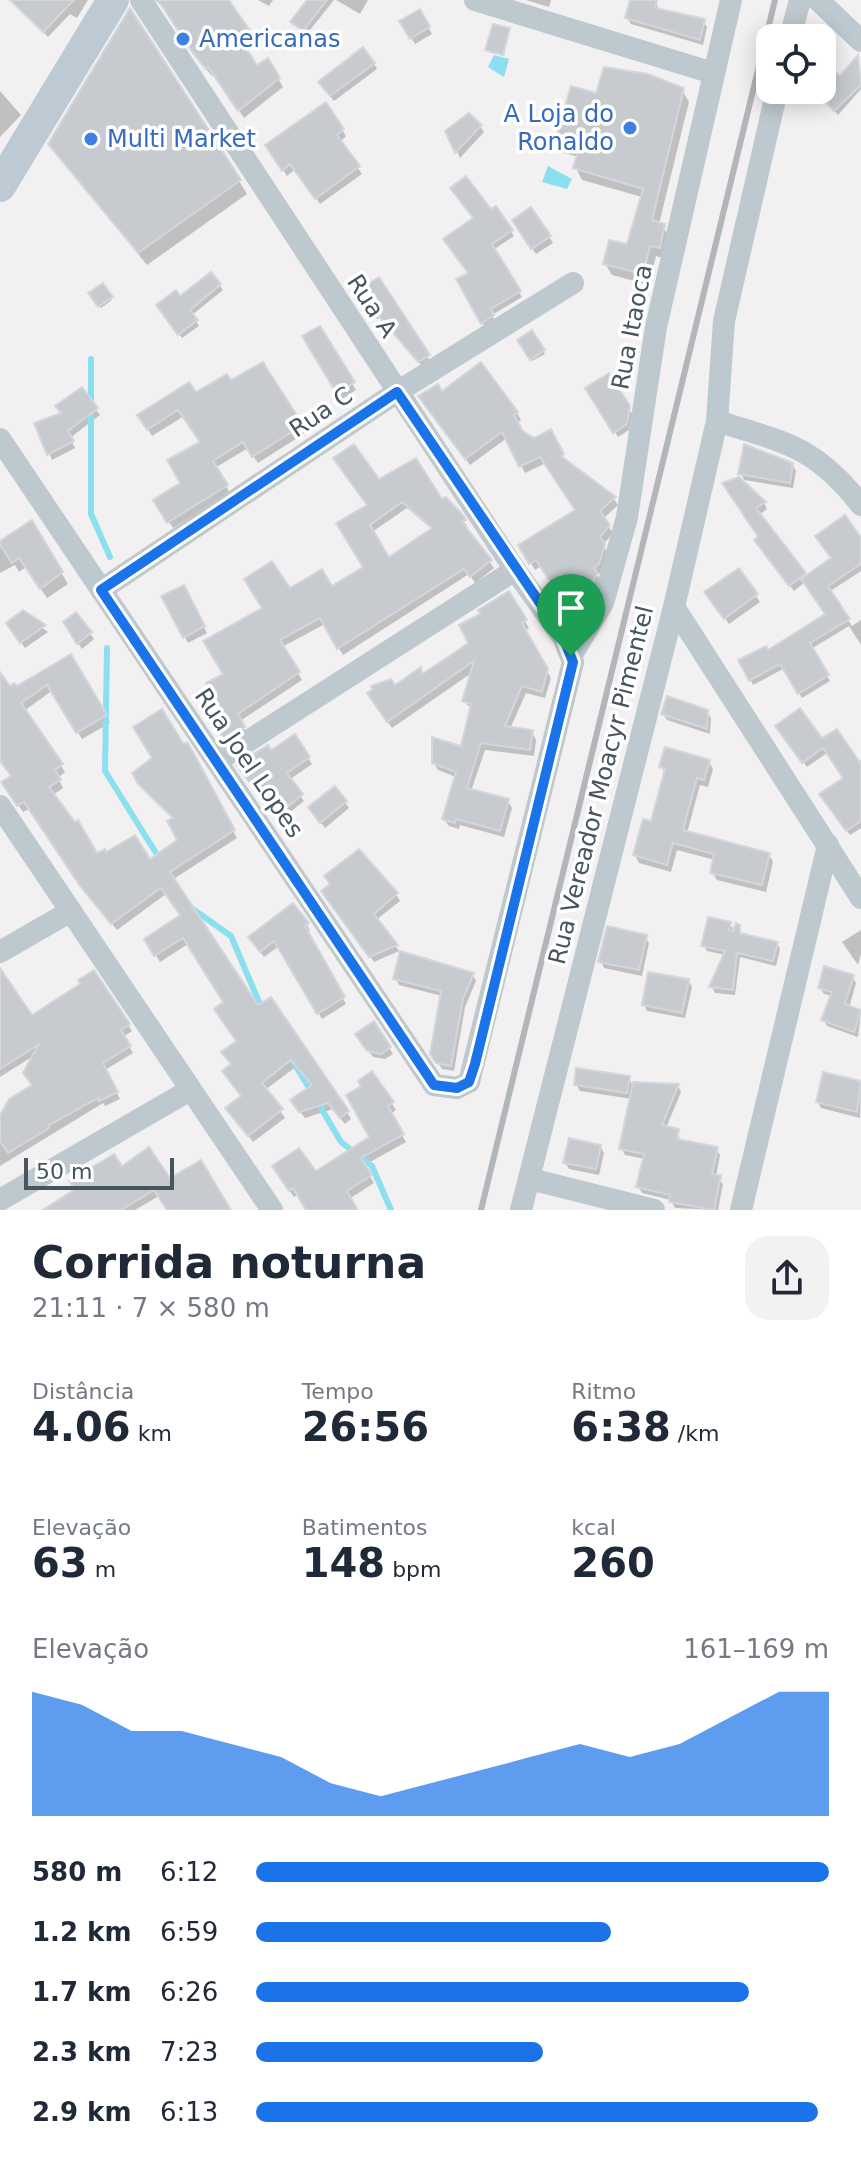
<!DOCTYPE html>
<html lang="pt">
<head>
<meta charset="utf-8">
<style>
	body { margin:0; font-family:"DejaVu Sans",sans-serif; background:#f2f2f3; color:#1f2937; height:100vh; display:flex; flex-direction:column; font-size:30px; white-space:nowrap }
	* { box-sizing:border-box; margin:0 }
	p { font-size:26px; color:#747a83 }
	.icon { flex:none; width:44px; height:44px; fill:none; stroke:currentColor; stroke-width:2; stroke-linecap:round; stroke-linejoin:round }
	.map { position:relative; height:1210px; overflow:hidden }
	.sheet { display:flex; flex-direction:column; background:#fff; flex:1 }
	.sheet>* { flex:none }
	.tools { position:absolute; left:756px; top:24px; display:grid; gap:16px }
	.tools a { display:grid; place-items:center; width:80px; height:80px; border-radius:16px; background:#fff; box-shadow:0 4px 20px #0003; font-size:40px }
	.scale { position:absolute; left:24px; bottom:20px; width:150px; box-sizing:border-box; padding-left:8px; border:4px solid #47555e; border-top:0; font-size:22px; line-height:28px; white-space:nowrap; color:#47555e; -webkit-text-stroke:6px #fff; paint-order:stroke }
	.pin { position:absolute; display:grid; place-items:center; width:68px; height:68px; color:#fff; margin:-82px -34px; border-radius:50% 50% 50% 0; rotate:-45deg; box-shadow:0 0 8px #0007 }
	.pin .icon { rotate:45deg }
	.round { display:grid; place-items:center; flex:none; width:84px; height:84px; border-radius:24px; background:#f2f2f3 }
	.headline { display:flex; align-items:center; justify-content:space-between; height:136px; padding:0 32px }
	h1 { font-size:44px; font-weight:700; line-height:60px }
	.figures { display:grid; grid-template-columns:repeat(3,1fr); gap:12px; height:136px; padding:8px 32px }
	.figures div { display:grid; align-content:center }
	.figures b { font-size:40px; font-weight:700 }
	.figures small { font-size:22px; font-weight:400 }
	.figures p { font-size:22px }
	.chart { height:224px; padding:16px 32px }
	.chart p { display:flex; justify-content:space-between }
	.chart svg { width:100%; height:144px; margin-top:8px; fill:#1a73e8; opacity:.7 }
	ul { padding:0 32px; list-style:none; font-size:26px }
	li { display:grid; grid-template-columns:128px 96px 1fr; align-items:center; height:60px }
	li i { height:20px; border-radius:10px; background:#1a73e8 }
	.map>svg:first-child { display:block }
	.water { fill:#8ae0ee }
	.shadow { fill:#0003; fill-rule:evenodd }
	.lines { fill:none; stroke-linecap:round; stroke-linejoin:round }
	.stream { stroke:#8ae0ee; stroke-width:6 }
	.building { fill:#c7cbcf; stroke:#d4d6db; stroke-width:2; fill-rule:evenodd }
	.minor { stroke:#bdc8cf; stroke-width:22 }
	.secondary { stroke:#bdcad4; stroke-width:32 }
	.rail { stroke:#b2b5ba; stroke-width:6 }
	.route-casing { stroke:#fff; stroke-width:16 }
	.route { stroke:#1a73e8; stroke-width:10 }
	.shop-dot { fill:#3f7fe0; stroke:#fff; stroke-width:3 }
	.labels { text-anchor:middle; stroke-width:7; stroke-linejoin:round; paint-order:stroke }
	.shop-label { font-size:24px; fill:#366cbe; stroke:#fff; text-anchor:start }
	.street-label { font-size:24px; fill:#47555e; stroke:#fff }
</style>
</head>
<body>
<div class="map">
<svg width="861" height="1210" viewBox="0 0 861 1210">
	<rect width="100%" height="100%" fill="#f2f0f0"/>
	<g class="water">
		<polygon points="494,55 509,59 504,77 488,67"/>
		<polygon points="548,166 572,179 567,189 542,182"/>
	</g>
	<g class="shadow">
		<polygon points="27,0 88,0 77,18 70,14 48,37 20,7"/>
		<polygon points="155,0 226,0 254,41 244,50 257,68 267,61 283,87 244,118 215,74 212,76 200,62 178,22"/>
		<polygon points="258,0 273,0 269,6"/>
		<polygon points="310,0 334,0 306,35 293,22"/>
		<polygon points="336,0 368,0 360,14"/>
		<polygon points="526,0 551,0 549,7"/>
		<polygon points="632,0 655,0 659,10 703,21 707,27 703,45 631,24 627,18"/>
		<polygon points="419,12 432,34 415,44 402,22"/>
		<polygon points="509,30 504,56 489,52 487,50"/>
		<polygon points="859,57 861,89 838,115 815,90 822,90 822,76 840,79"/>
		<polygon points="374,64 377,69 334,101 324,88"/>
		<polygon points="682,90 689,102 659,224 671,237 666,259 656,256 649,285 612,275 605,264 629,246 642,197 582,180 576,168 579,157 564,153 557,141 597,95"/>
		<polygon points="0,91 21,115 0,137"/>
		<polygon points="325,104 346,136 340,142 362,174 320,204 295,169 287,176 267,145"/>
		<polygon points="480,126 484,132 460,158 448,131"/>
		<polygon points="50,144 239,181 247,194 147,265"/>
		<polygon points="496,208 514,236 493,250 522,297 492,315 495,321 485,327 459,280 471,274 491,212"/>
		<polygon points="531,209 553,243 536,254 518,227"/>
		<polygon points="211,274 223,290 192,315 199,326 182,338 161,310"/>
		<polygon points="378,280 430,361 422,366 381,317 377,319 360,292"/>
		<polygon points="102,286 112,300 101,308 91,293"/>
		<polygon points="319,328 356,390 342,399 304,337"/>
		<polygon points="532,333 545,354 532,361 519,340"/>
		<polygon points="262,365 305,433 258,463 248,448 215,468 230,493 173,528 155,500 182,483 202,443 184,416 152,436 140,416 230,383"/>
		<polygon points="609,376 632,414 629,430 618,437 588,388"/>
		<polygon points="81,389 100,415 70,438 75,448 52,460 37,424 63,414"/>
		<polygon points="441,393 517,413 521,420 516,423 522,432 534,440 554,439 566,463 614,499 618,505 603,519 613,533 603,545 608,553 602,571 597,575 600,580 597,590 588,596 583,590 575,595 566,582 557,588 541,566 535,570 521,546 578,511 546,463 525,473 507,438 470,465 424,403"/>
		<polygon points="792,464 796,471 793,488 744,480 741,473"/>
		<path d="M 379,482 L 441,502 L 459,514 L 468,528 L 465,529 L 494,568 L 475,583 L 469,574 L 343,655 L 325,624 L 282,647 L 302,680 L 240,721 L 247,734 L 230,745 L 218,722 L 227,718 L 226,675 L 265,609 L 289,591 L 331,588 L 365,568 L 369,506 ZM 407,508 L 433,530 L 389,560 L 372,532 Z"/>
		<polygon points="725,484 764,503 767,509 759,515 806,578 861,541 861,571 829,592 852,626 861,620 861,645 849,626 811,649 830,681 802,698 785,668 753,685 741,661 767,652 827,615 805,582 794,591 760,546 760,537"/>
		<polygon points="31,523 68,584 47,598 26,567 19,572 15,565 0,573 0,544"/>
		<polygon points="738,570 760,602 729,624 711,599"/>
		<polygon points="183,588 207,633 188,643 164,597"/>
		<polygon points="508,594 529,628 524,631 551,678 545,698 526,693 510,729 532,732 536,740 534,756 485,750 471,791 508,801 512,808 504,837 460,825 459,829 449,826 444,819 456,777 438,770 434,763 462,748 472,710 464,701 473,672 392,728 373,701 420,670 423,675 470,643 482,616"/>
		<polygon points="23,613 48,632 25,648 12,630"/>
		<polygon points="69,629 90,633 94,639 82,649"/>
		<polygon points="70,657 110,723 82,739 53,690 24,711 65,772 58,778 63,788 53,795 97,855 149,862 179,841 174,820 145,792 134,774 181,745 191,753 237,838 172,880 258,1008 347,1112 351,1119 345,1124 333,1109 305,1118 297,1108 314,1086 297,1066 265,1090 285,1118 253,1142 232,1115 243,1097 233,1066 238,1042 225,1003 188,944 160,962 146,939 182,917 166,894 117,930 87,893 29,809 23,812 8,790 13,777 0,757 0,675 9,688 16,689"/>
		<polygon points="707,712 711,718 710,734 667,720 663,714"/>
		<polygon points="781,731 822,741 858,763 861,760 861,828 850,835 825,800 845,779 827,753 807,767"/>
		<polygon points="294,737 312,764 289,780 304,801 280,820 242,772"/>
		<polygon points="709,762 713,769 708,787 700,785 687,833 769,854 773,862 766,892 717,880 712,872 715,860 677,850 671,872 639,863 635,855 653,824 665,775 662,767"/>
		<polygon points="335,788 349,808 325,828 314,814"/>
		<polygon points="396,894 400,901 376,920 399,951 374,962 327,898"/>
		<polygon points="307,924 310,931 307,933 346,1004 322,1019 279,946 264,957 254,944"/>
		<polygon points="730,924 735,932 739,926 742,935 777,943 780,949 776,966 740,957 735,995 715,993 712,987 725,955 707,951 704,946"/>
		<polygon points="861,930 861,954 858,965 842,942"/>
		<polygon points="645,937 649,943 642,976 604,968 601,961"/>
		<polygon points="93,973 132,1031 123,1037 133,1053 105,1070 120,1099 105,1106 103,1103 0,1166 0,1119 34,1086 35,1055 0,1077 0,983 32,1018 83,984"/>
		<polygon points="472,974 476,981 465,1007 454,1071 442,1069 432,1053 442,996 399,985 395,978"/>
		<polygon points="852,976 856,983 849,1008 861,1012 858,1037 827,1026 824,1020 832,996 824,994 820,988"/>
		<polygon points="688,980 692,987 685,1018 647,1011 644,1005"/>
		<polygon points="374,1024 393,1054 385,1059 373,1057 361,1041"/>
		<polygon points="372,1073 396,1110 390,1114 406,1142 363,1166 374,1183 349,1199 356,1210 308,1210 299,1194 294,1197 278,1174 315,1174 372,1138 363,1087"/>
		<polygon points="824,1074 861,1083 860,1118 821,1108 818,1102"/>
		<polygon points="629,1078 632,1084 678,1086 681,1092 666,1128 678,1131 680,1142 716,1149 720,1155 716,1176 723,1184 718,1210 675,1208 671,1200 642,1193 638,1186 645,1159 625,1155 622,1149 632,1099 580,1091 576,1084"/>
		<polygon points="600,1146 604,1153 599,1175 569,1169 565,1162"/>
		<polygon points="170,1180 223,1210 169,1210 159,1196 135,1210 47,1210"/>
	</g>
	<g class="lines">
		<g class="stream">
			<polyline points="91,359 91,514 110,557"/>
			<polyline points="107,648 105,771 161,861"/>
			<polyline points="190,907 231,936 262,1009"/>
			<polyline points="292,1060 311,1091"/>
			<polyline points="317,1101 341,1142 372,1166 391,1210"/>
		</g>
	</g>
	<g class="building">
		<polygon points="10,0 74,0 43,32"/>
		<polygon points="158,0 229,0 251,32 241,41 257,65 268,58 280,78 238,111 208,67 206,69 193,53"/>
		<polygon points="307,0 327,0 303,31 290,22"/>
		<polygon points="630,0 657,0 655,8 705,19 700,40 625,18"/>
		<polygon points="130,8 241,180 138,253 48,144"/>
		<polygon points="420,9 430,27 410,39 399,21"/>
		<polygon points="493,24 510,28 503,55 485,50"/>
		<polygon points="363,47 375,63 330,96 318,82"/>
		<polygon points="858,55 861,85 834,111 822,98 822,73 830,66 840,76"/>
		<polygon points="604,67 648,74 684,88 652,220 665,224 660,248 650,246 643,274 603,264 609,240 627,244 643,189 573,168 579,148 555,142 571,86 596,93"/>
		<polygon points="326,102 344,129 337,135 360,166 315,199 290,164 282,171 265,145"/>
		<polygon points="469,113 482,125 455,153 445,131"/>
		<polygon points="466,176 491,209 496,206 513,230 492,244 521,291 491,309 494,315 481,324 456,279 468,273 443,239 473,218 450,188"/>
		<polygon points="531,207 551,236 531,249 512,220"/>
		<polygon points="211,272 221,284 190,310 198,320 178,335 156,305 176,290 180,296"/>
		<polygon points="379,277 430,355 418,362 377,314 373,316 357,291"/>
		<polygon points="103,283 113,297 98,307 88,293"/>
		<polygon points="320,326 355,382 337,394 302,336"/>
		<polygon points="532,330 545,350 530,360 517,340"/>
		<polygon points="263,362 303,425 252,457 243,442 213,461 228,485 167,523 153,500 180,483 167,460 200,442 178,410 147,430 137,415 189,382 196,392 227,374 231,380"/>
		<polygon points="481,362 518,412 514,415 523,431 534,438 551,429 564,454 561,456 616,497 600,511 610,525 600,537 605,544 599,564 594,568 597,572 594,582 583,591 577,584 570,589 561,576 551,583 536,560 529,564 518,545 575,510 540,457 519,467 502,432 465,459 418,396 438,384 442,391"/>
		<polygon points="609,373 630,406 627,424 613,433 585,388"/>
		<polygon points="82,387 98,408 68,431 74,441 47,455 34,423 61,413 55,406"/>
		<path d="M 354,444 L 379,479 L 416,458 L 442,499 L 446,497 L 461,513 L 466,520 L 462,522 L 492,560 L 470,577 L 464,569 L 337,649 L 320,618 L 280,640 L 300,672 L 238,714 L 245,727 L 224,740 L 215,722 L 224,717 L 206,683 L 223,674 L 203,641 L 262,608 L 244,579 L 272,561 L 290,588 L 322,569 L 332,586 L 363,567 L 336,523 L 367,505 L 333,458 ZM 402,502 L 432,528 L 389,557 L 370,525 Z"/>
		<polygon points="744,444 793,463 790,483 738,474"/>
		<polygon points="739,477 766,502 756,508 806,573 789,586 754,540 758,537 722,483"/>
		<polygon points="845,515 861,538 861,564 828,586 850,619 810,643 829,675 798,694 780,664 749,681 738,660 766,646 768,650 825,614 801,579 831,558 815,536"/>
		<polygon points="32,520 63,572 40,589 19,558 12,563 0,545 0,541"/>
		<polygon points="739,568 758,594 724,619 704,592"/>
		<polygon points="184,585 205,626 183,638 161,596"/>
		<polygon points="509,591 527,620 522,623 548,669 542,692 522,686 505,726 533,730 530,750 481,743 467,788 509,799 500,831 456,819 455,823 442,819 456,772 432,763 432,737 461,746 471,704 462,701 474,661 387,722 367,693 373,689 371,686 391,679 395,685 421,667 422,674 457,651 468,643 459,625 480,614 478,610"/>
		<polygon points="23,610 46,625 20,643 6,623"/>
		<polygon points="76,612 92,632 77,644 63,622"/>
		<polygon points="71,654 107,715 76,733 47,685 21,703 63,764 55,770 61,780 49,787 75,822 78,820 97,853 105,849 106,852 135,835 150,859 177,840 167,821 173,818 138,784 132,773 152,758 133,727 162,709 183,743 188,743 193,752 235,830 170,872 258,1005 271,997 349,1111 340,1118 328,1103 299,1112 290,1100 312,1085 291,1060 262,1083 283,1109 248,1136 225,1108 241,1096 222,1071 231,1064 221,1052 236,1041 214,1009 223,1002 183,938 154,956 144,939 180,915 161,888 111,924 80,886 24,802 17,806 1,782 11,776 0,761 0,672 10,686 14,683 17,686"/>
		<polygon points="667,696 708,710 707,729 661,714"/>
		<polygon points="800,708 822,738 837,729 861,764 861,821 846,831 819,794 843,778 823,748 802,763 775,726"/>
		<polygon points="295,734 310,757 287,773 303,794 276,816 236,765 268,745 271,750"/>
		<polygon points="665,747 710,760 704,780 697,778 683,830 770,853 762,885 710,873 714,854 673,843 667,865 633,855 643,819 651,821 665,769 659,767"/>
		<polygon points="335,786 347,801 320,823 308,807"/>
		<polygon points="359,849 398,893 374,914 398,945 369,957 321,891 330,884 324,876"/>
		<polygon points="293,903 309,923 305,926 345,997 317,1014 274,941 260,952 248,937"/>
		<polygon points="708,917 731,922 729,930 733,931 736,923 740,925 740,933 778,942 773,961 737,953 733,990 709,987 725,951 701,946"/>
		<polygon points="607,926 647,935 639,970 598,962"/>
		<polygon points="400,951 474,973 463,999 451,1066 436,1063 430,1054 441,991 393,979"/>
		<polygon points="824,966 854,975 845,1004 861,1010 854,1032 821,1020 832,992 818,988"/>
		<polygon points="0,968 32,1015 80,984 78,980 94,970 130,1024 121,1030 131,1046 103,1063 118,1092 99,1101 98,1098 48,1126 49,1128 8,1153 0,1141 0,1115 9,1099 32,1085 23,1073 38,1045 0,1069"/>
		<polygon points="648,972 689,979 682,1013 642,1005"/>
		<polygon points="374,1021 391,1047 381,1054 367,1051 355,1034"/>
		<polygon points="576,1068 630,1076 627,1093 574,1085"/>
		<polygon points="372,1071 394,1102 388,1106 404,1134 361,1158 372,1175 347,1191 358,1210 306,1210 293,1188 289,1191 272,1166 299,1148 316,1171 369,1137 346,1095 361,1086 358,1081"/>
		<polygon points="823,1072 861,1081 857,1112 816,1102"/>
		<polygon points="633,1082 679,1084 662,1125 679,1129 677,1139 718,1147 712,1174 721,1175 714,1210 669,1202 670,1195 636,1187 644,1154 619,1149"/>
		<polygon points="569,1138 601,1145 596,1169 563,1163"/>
		<polygon points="149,1147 170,1178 201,1160 231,1210 167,1210 154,1190 121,1210 43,1210 75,1189 69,1181 114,1154 122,1166"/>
	</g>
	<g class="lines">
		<g class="minor">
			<polyline points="475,0 713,73"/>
			<polyline points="818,0 861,41"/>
			<polyline points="790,38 800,0"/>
			<path d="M 717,421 C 786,443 815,446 861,505"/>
			<polyline points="0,439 434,1085 457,1088 469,1082 573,662 563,637 515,570 141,0"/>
			<polyline points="101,590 397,392 573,283"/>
			<polyline points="674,607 861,898"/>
			<polyline points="571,656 603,603 627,517 656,327 731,0"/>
			<polyline points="217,761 515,570"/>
			<polyline points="0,806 272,1210"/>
			<polyline points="0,952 71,911"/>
			<polyline points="530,1179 654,1210"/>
			<polyline points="0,1200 190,1090"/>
			<polyline points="521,1210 674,607 717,421 724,321 777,90"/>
			<polyline points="741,1210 828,845"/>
		</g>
		<polyline class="secondary" points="0,186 113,0"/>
		<polyline class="rail" points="481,1210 775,0"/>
	</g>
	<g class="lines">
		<defs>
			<polygon id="route" points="397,392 563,637 573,662 475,1064 469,1082 457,1088 434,1085 101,590"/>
		</defs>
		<use href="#route" class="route-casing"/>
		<use href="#route" class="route"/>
	</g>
	<g class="shop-dot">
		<circle cx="183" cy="39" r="8"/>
		<circle cx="630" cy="128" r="8"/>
		<circle cx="91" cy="139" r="8"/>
	</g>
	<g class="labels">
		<g class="shop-label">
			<text x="199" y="47">Americanas</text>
			<text x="614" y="122" text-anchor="end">A Loja do<tspan x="614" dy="28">Ronaldo</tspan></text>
			<text x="107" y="147">Multi Market</text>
		</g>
		<g class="street-label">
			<text transform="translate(372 306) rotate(57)" y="8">Rua A</text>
			<text transform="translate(632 327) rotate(-79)" y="8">Rua Itaoca</text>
			<text transform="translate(321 412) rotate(-34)" y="8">Rua C</text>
			<text transform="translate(249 763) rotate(56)" y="8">Rua Joel Lopes</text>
			<text transform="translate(601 785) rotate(-76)" y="8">Rua Vereador Moacyr Pimentel</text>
		</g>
	</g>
</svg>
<div class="tools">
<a><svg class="icon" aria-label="locate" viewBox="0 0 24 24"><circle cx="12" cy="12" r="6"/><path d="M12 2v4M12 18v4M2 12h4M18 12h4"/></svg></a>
</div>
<div class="scale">50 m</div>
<div class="pin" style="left:571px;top:656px;background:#1e9e55"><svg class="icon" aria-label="arrive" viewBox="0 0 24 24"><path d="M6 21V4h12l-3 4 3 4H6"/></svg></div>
</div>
<section class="sheet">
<div class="headline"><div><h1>Corrida noturna</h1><p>21:11 · 7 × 580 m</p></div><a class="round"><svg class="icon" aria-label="share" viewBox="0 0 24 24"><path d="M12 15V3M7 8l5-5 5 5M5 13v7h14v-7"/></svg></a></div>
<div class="figures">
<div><p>Distância</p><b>4.06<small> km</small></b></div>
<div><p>Tempo</p><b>26:56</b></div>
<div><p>Ritmo</p><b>6:38<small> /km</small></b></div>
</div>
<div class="figures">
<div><p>Elevação</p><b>63<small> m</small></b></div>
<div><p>Batimentos</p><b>148<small> bpm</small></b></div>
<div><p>kcal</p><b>260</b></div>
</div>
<div class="chart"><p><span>Elevação</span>161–169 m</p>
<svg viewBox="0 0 160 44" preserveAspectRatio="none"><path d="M0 44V6L10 10L20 18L30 18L40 22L50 26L60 34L70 38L80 34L90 30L100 26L110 22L120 26L130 22L140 14L150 6L160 6V44z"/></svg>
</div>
<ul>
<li><b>580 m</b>6:12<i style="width:100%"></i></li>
<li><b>1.2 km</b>6:59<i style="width:62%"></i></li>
<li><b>1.7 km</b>6:26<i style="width:86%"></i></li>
<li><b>2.3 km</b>7:23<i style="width:50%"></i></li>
<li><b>2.9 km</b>6:13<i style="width:98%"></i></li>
</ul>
</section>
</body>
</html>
